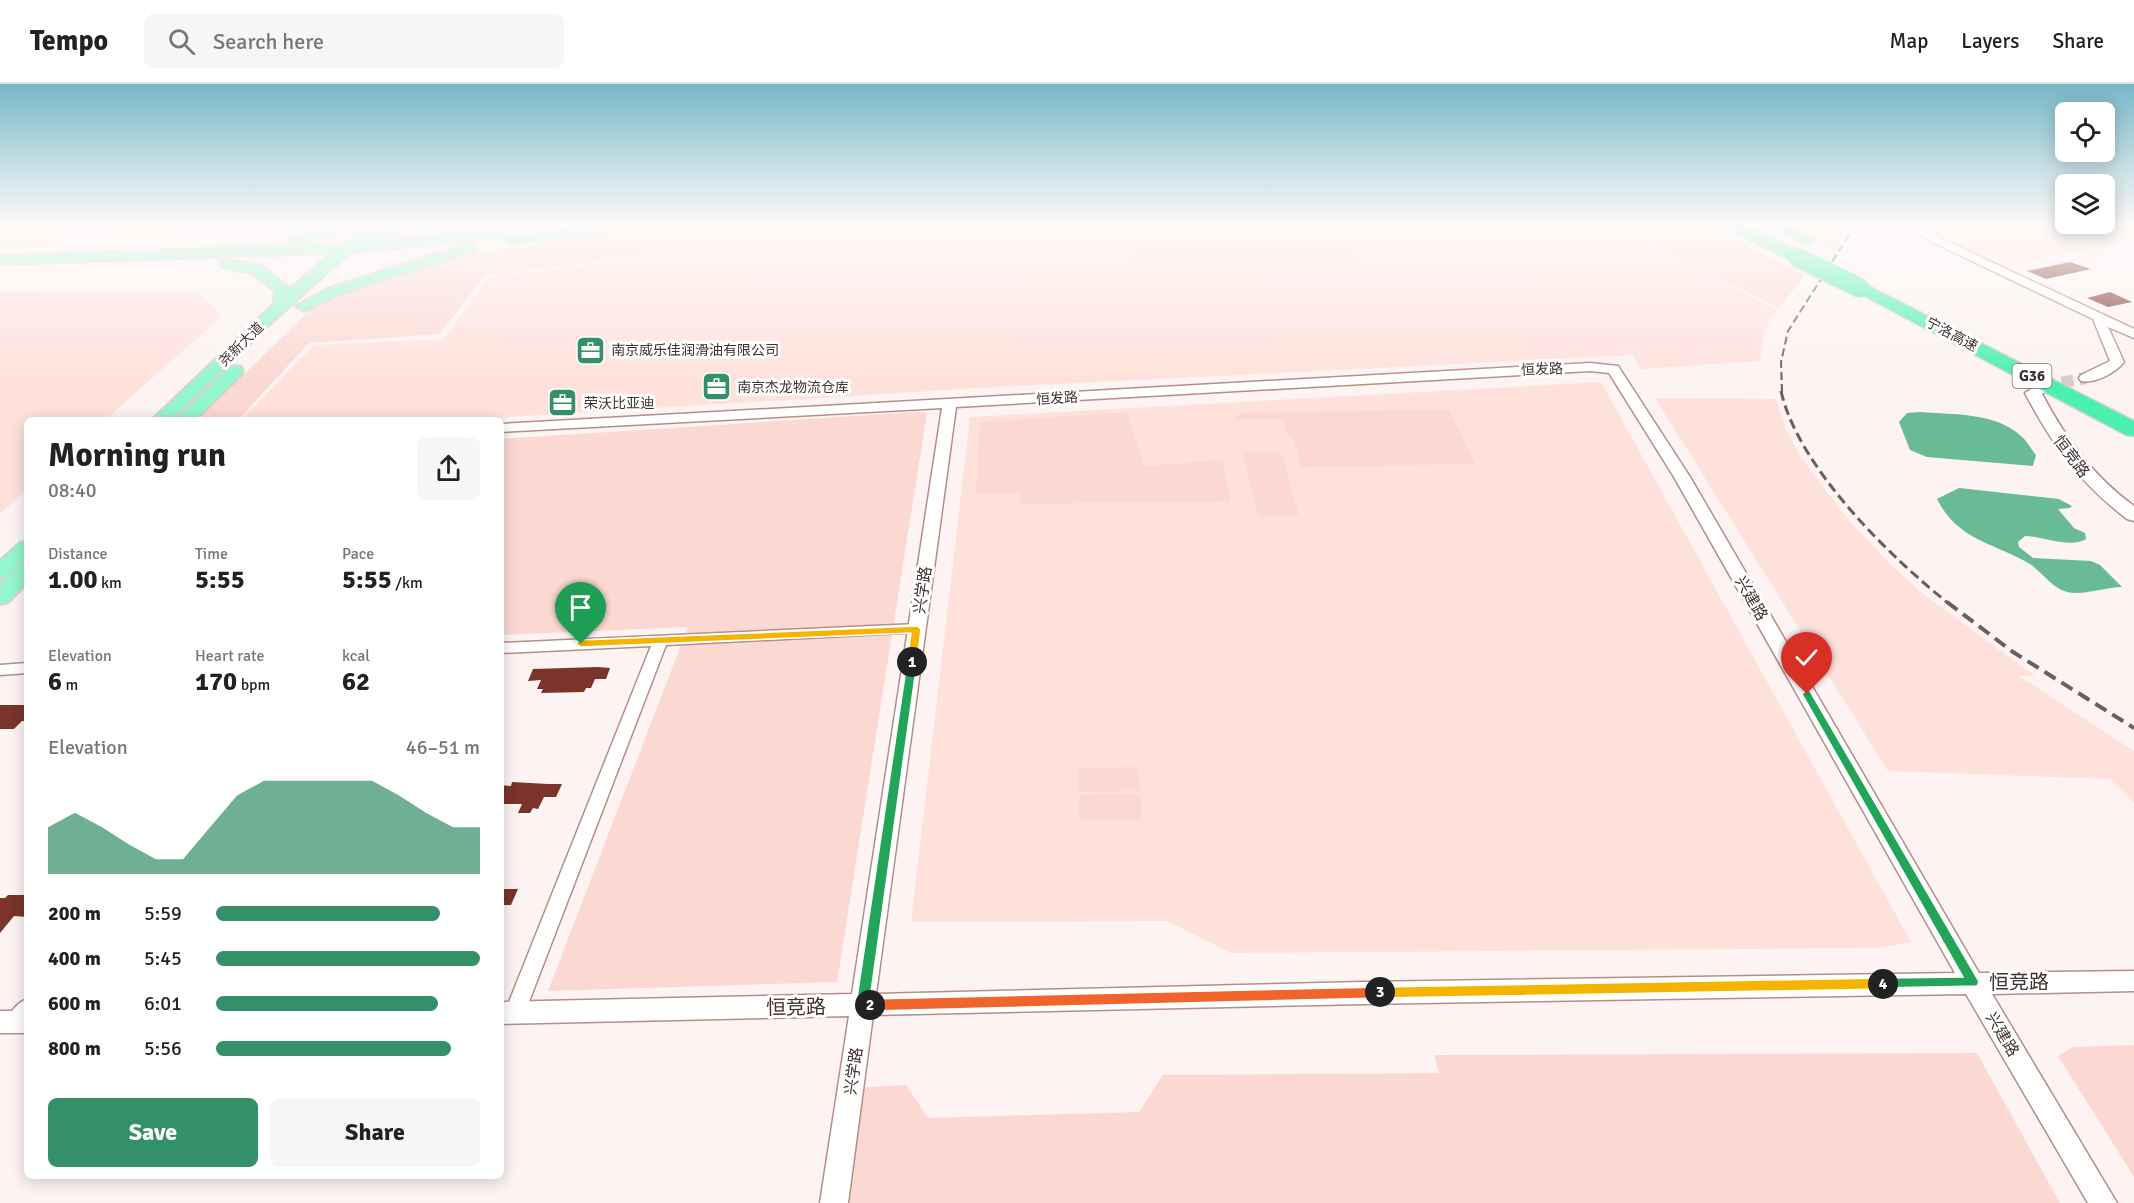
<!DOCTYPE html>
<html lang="en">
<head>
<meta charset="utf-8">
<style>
	body { margin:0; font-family:Signika,"Noto Sans SC",sans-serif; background:#f6f6f6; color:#222; height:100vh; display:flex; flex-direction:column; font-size:22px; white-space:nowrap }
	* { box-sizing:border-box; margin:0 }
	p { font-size:20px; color:#767676 }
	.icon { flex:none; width:33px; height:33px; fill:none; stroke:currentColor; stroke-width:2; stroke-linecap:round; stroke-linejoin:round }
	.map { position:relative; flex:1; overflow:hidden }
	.details { position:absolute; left:24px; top:333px; width:480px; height:762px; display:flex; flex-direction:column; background:#fff; border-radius:9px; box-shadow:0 3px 15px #0003 }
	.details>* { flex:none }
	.tools { position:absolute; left:2055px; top:18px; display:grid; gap:12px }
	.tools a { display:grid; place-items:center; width:60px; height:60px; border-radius:9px; background:#fff; box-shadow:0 3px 15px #0003; font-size:30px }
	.pin { position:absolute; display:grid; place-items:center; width:51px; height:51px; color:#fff; margin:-62px -26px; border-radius:50% 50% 50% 0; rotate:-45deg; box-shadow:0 0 6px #0007 }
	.pin .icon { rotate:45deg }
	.km { position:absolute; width:30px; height:30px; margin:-15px; border-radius:50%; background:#222; color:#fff; font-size:16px; line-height:30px; text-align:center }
	.round { display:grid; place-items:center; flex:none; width:63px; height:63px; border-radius:9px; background:#f6f6f6 }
	.head { display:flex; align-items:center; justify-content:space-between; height:102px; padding:0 24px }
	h1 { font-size:33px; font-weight:700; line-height:45px }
	.metrics { display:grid; grid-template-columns:repeat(3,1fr); gap:9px; height:102px; padding:6px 24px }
	.metrics div { display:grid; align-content:center }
	.metrics b { font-size:26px; font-weight:700 }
	.metrics small { font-size:16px; font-weight:400 }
	.metrics p { font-size:16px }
	.chart { height:168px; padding:12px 24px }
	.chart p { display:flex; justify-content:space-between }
	.chart svg { width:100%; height:108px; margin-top:6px; fill:#339068; opacity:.7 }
	.button { display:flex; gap:12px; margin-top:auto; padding:12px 24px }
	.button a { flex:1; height:69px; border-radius:9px; background:#339068; color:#fff; font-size:24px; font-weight:700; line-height:69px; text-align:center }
	.button a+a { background:#f6f6f6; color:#222 }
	ul { padding:0 24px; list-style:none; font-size:20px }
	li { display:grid; grid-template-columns:96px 72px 1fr; align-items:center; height:45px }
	li i { height:15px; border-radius:8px; background:#339068 }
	header { display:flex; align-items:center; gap:36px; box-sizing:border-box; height:84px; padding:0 30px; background:#fff; border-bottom:2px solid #e0e0e0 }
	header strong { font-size:28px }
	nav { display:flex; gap:33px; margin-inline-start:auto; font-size:21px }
	.search { width:420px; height:54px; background:#f6f6f6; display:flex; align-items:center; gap:15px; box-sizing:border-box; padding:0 21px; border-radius:9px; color:#767676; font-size:22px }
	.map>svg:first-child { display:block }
	.built { fill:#ffe1db }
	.green { fill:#fbd9d2 }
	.water { fill:#69bb93 }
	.building { fill:#7a3429 }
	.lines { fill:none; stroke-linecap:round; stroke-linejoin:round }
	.tertiary-tunnel { stroke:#d7cccb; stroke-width:12; stroke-dasharray:12 6; stroke-linecap:butt }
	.minor-casing { stroke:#b48f88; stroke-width:3 }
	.tertiary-casing { stroke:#b48f88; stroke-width:3 }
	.secondary-casing { stroke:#b48f88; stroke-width:3 }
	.primary-casing { stroke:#d5d2d1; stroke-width:4 }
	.trunk-casing { stroke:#d5d2d1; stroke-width:3 }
	.motorway-casing { stroke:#d5d2d1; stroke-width:3 }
	.minor { fill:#fff; fill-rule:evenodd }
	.tertiary { fill:#fff; fill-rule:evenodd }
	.secondary { fill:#fff; fill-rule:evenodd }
	.primary { fill:#93f6cd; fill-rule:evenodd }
	.trunk { fill:#6ff3bc; fill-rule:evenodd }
	.motorway { fill:#4bf0ac; fill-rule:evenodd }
	.rail-far2 { stroke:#6d5f5c; stroke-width:2; stroke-dasharray:8 4; stroke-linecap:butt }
	.rail-far1 { stroke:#6d5f5c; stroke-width:3; stroke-dasharray:10 5; stroke-linecap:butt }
	.rail { stroke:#6d5f5c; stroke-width:4; stroke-dasharray:13 7; stroke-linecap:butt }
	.motorway-bridge-casing { stroke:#d5d2d1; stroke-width:21; stroke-linecap:butt }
	.motorway-bridge { stroke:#4bf0ac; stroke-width:19 }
	.split-1 { fill:#f5b400; stroke:#fff; stroke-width:1.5 }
	.split-2 { fill:#22a559; stroke:#fff; stroke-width:1.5 }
	.split-3 { fill:#f0652b; stroke:#fff; stroke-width:1.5 }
	.split-4 { fill:#f5b400; stroke:#fff; stroke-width:1.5 }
	.split-5 { fill:#22a559; stroke:#fff; stroke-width:1.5 }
	.labels { text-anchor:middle; stroke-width:6; stroke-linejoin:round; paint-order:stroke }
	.far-street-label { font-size:14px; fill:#42322f; stroke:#fff }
	.far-poi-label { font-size:14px; fill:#42322f; stroke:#fff; text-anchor:start }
	.shield { fill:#fff; stroke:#7b706d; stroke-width:1.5 }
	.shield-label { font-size:15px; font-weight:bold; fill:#42322f }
	.street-label { font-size:16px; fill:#42322f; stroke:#fff }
	.near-street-label { font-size:20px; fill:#42322f; stroke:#fff }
</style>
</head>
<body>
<header>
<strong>Tempo</strong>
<div class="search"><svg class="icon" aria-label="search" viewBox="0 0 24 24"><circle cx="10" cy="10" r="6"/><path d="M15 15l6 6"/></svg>Search here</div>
<nav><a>Map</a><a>Layers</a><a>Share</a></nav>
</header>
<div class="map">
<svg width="2134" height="1119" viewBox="0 0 2134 1119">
	<rect width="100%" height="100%" fill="#fcf3f2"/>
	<g class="built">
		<polygon points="0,140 82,140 49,164 0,165"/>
		<polygon points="127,140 280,140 91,162"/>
		<polygon points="909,140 1633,140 1649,157 1777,226 1764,247 1760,277 1640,285 1633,271 996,303 461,336 241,336 314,261 444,255 489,193"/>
		<polygon points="1919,140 2134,140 2134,156 1999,183 1939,154"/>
		<polygon points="197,207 222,232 105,336 27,336 27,405 0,430 0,208"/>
		<polygon points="1601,298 1911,858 1877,864 1231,869 1167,837 911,838 970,333"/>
		<polygon points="1655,314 1776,315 1786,345 1800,372 1847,434 1890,480 1922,509 2035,592 2019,592 2134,667 2134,719 2110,695 1888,687"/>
	</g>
	<g class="green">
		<polygon points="425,140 549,140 468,148 441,148"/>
		<polygon points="696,140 890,140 484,192 440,250 309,259 238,336 197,336 312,224 329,214 467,169"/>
		<polygon points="1128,140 1341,140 1360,188 1274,189 1271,179 1131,178"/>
		<polygon points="1640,140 1706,140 1805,191 1779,224 1664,166"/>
		<polygon points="1786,140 1847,140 1833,165"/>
		<polygon points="1449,326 1475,380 1301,383 1293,352 1287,351 1283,335 1236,335 1235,333 1242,329 1280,328"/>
		<polygon points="916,328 927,329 837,898 548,907 688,543 501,551 501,355"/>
		<polygon points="1127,328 1144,382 1222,376 1231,417 1020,420 1020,409 976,409 980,338"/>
		<polygon points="1281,368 1299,431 1258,432 1243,369"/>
		<polygon points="1138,683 1140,707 1078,708 1078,684"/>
		<polygon points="1140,710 1142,735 1079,736 1079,711"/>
		<polygon points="2134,961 2134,1093 2058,972 2073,963"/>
		<polygon points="1977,969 2060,1119 836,1119 852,1004 906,1001 928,1034 1139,1028 1163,991 1439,989 1434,971"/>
	</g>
	<g class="water">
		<path d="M 1921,328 C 1954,331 1995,328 2021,352 C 2027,357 2031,365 2036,371 L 2033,382 L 1927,373 L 1910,366 L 1899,338 L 1907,329 Z"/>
		<path d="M 1959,404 L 2059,415 L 2072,422 L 2070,424 L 2058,425 L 2074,444 L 2085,449 L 2086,455 C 2070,465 2043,452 2025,452 L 2018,458 L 2019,463 L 2033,474 L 2091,477 L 2100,481 L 2122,503 C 2105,503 2083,512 2067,508 C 2051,503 2043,489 2030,480 C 1995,459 1958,457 1937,415 Z"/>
	</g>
	<g class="building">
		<polygon points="2070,178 2091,185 2046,195 2027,187"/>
		<polygon points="2110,208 2132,218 2108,223 2087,214"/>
		<polygon points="598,583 610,584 606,595 595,595 591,604 586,604 584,608 541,609 543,605 537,605 541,596 528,597 533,585"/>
		<polygon points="0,621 27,621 27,637 22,637 14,645 0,645"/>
		<polygon points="512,698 548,700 562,700 556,713 544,713 538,725 533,724 530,729 518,729 522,720 501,720 501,701 511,702"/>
		<polygon points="501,805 518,805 511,821 501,821"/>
		<polygon points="8,811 27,811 27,833 14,832 0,849 0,814 5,814"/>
	</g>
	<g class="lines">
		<polyline class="tertiary-tunnel" points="2044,302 2086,294"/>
		<defs>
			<g id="minor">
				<polygon points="917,540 922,542 924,545 922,548 666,561 525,928 522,934 515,937 508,934 505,928 651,562 501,569 501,559"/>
				<polygon points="27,579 27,589 0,591 0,581"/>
				<path d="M 27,915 C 27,929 31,942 16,947 L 9,945 L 6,938 C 10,928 17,919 27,915 Z"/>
			</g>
			<g id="tertiary">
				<path d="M 1907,140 L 1919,140 L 1938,153 L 2134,245 L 2134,254 L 2108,243 L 2124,278 C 2115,289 2095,300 2081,297 L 2079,294 L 2081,291 L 2110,277 L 2093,235 L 1930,157 Z"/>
				<path d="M 1590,279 L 1618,282 L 1690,393 L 1979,889 L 2134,887 L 2134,907 L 1992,910 L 2117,1119 L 2088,1119 L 1966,910 L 1363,920 L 873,931 L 848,1119 L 820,1119 L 849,932 L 501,940 L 501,918 L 852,910 L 942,324 L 501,348 L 501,340 ZM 1590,287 L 1609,289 L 1674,393 L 1955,889 L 1363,898 L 876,910 L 956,323 Z"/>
				<rect x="0" y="927" width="27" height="22"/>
			</g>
			<path id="secondary" d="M 2044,297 L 2052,302 L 2042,310 C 2066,355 2093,392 2134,422 L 2134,437 L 2127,435 C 2080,399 2053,362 2025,309 Z"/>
			<g id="primary">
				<polygon points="343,140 365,140 363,143 296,161 289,157 291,154"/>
				<polygon points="369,140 384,140 362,158 389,140 405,140 385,156 514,145 521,149 514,153 350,168 272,238 171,336 152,336 274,220 275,207 252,189 222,183 220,180 222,177 227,176 262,182 290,205 332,169 0,180 0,172 343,160"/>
				<polygon points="470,159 477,163 475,166 337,211 304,227 296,222 327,205"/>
				<polygon points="235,282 241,283 243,287 241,291 195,336 176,336 229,283"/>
				<polygon points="27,457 27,474 7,493 0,495 0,477 20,459"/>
				<polygon points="27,480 27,499 8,518 0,520 0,501 20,482"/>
			</g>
			<polygon id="trunk" points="608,140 651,140 644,144 511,160 504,156 511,152"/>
			<g id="motorway">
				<polygon points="1722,140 1743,140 1803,169 1806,173 1803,177 1791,177 1724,143"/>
				<polygon points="1768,140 1788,140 1814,156 1806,161 1770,143"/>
				<polygon points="1859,197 2134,337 2134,352 2126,351 1853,206 1850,202 1853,198"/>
			</g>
		</defs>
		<use href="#minor" class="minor-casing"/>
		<use href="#tertiary" class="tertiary-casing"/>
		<use href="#secondary" class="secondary-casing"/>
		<use href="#primary" class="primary-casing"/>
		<use href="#trunk" class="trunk-casing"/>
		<use href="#motorway" class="motorway-casing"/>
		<use href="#minor" class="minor"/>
		<use href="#tertiary" class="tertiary"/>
		<use href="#secondary" class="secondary"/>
		<use href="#primary" class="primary"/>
		<use href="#trunk" class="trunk"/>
		<use href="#motorway" class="motorway"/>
		<polyline class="rail-far2" points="1782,308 1781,278 1788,247 1856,140"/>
		<path class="rail-far1" d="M 1781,307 C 1798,383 1889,472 1948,519"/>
		<polyline class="rail" points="1947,518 2013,568 2134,644"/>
		<defs>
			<polyline id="motorway-bridge" points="1797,173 1860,204"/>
		</defs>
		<use href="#motorway-bridge" class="motorway-bridge-casing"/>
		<use href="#motorway-bridge" class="motorway-bridge"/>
	</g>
	<linearGradient id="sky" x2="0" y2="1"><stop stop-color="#75b7c6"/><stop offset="0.47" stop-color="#fefaf9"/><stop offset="1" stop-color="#fefaf9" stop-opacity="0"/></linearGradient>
	<rect width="2134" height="297" fill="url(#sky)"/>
	<polygon class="split-1" points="917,542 921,545 917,578 912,581 907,578 911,549 581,563 576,560 581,556"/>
	<polygon class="split-2" points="912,575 917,578 870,915 875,917 877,921 875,925 858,925 856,921 907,578"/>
	<polygon class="split-3" points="1380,903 1386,908 1380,914 870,927 866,925 864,921 866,917 870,915"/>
	<polygon class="split-4" points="1883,894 1889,900 1883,905 1380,914 1374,908 1380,903"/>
	<polygon class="split-5" points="1807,606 1810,607 1977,894 1979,898 1977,902 1878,904 1877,900 1883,894 1963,893 1802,610"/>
	<defs>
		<symbol id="office-square" viewBox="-11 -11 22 22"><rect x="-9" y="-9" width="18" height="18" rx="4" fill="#339068" stroke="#fff"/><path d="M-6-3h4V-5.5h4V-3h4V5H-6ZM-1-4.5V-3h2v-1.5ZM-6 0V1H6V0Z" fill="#fff"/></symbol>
	</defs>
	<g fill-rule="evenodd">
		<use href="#office-square" x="574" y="250" width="33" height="33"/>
		<use href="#office-square" x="700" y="286" width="33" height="33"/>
		<use href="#office-square" x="546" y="302" width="33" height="33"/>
	</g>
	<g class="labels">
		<g class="far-street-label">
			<text transform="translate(1952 250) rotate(28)" y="5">宁洛高速</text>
			<text transform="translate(241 260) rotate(-44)" y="5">尧新大道</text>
			<text transform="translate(1542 285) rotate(-3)" y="5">恒发路</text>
			<text transform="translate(1057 314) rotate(-4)" y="5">恒发路</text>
		</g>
		<g class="far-poi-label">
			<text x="611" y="271">南京威乐佳润滑油有限公司</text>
			<text x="737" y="308">南京杰龙物流仓库</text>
			<text x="584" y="324">荣沃比亚迪</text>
		</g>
		<rect class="shield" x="2012.5" y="280" width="39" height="24" rx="4.5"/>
		<g class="shield-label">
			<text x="2032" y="297">G36</text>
		</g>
		<g class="street-label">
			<text transform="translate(2072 372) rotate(53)" y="6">恒竞路</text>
			<text transform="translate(922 506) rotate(-82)" y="6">兴学路</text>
			<text transform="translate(1752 514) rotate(60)" y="6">兴建路</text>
			<text transform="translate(2003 950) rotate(59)" y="6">兴建路</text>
			<text transform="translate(853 987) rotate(-82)" y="6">兴学路</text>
		</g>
		<g class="near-street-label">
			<text x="2019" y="905">恒竞路</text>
			<text transform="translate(796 923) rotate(-1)" y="7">恒竞路</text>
		</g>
	</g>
</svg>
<div class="tools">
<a><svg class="icon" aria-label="locate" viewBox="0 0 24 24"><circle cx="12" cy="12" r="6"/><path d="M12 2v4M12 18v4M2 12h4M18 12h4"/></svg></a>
<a><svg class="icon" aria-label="layers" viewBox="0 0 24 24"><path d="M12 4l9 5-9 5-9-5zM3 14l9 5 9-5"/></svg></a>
</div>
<div class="pin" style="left:581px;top:560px;background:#1e9e55"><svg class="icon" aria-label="arrive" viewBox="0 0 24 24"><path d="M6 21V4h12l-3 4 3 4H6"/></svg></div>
<div class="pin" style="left:1807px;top:610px;background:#d93025"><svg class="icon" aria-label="check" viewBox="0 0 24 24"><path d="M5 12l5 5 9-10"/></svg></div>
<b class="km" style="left:912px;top:578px">1</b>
<b class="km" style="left:870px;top:921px">2</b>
<b class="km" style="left:1380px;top:908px">3</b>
<b class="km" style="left:1883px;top:900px">4</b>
<section class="details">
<div class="head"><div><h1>Morning run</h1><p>08:40</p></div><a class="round"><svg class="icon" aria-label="share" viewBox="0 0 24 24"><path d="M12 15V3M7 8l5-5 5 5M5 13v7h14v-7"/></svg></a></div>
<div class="metrics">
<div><p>Distance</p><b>1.00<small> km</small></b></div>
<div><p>Time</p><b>5:55</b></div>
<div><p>Pace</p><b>5:55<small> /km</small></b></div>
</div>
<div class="metrics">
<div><p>Elevation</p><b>6<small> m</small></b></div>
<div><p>Heart rate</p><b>170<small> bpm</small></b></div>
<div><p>kcal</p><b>62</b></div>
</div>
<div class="chart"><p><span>Elevation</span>46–51 m</p>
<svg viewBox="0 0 160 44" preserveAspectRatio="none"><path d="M0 44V25L10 19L20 25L30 32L40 38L50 38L60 25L70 12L80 6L90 6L100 6L110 6L120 6L130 12L140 19L150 25L160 25V44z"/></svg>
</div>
<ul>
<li><b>200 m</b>5:59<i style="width:85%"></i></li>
<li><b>400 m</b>5:45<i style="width:100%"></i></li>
<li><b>600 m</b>6:01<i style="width:84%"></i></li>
<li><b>800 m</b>5:56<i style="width:89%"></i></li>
</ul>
<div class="button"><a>Save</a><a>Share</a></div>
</section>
</div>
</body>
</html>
